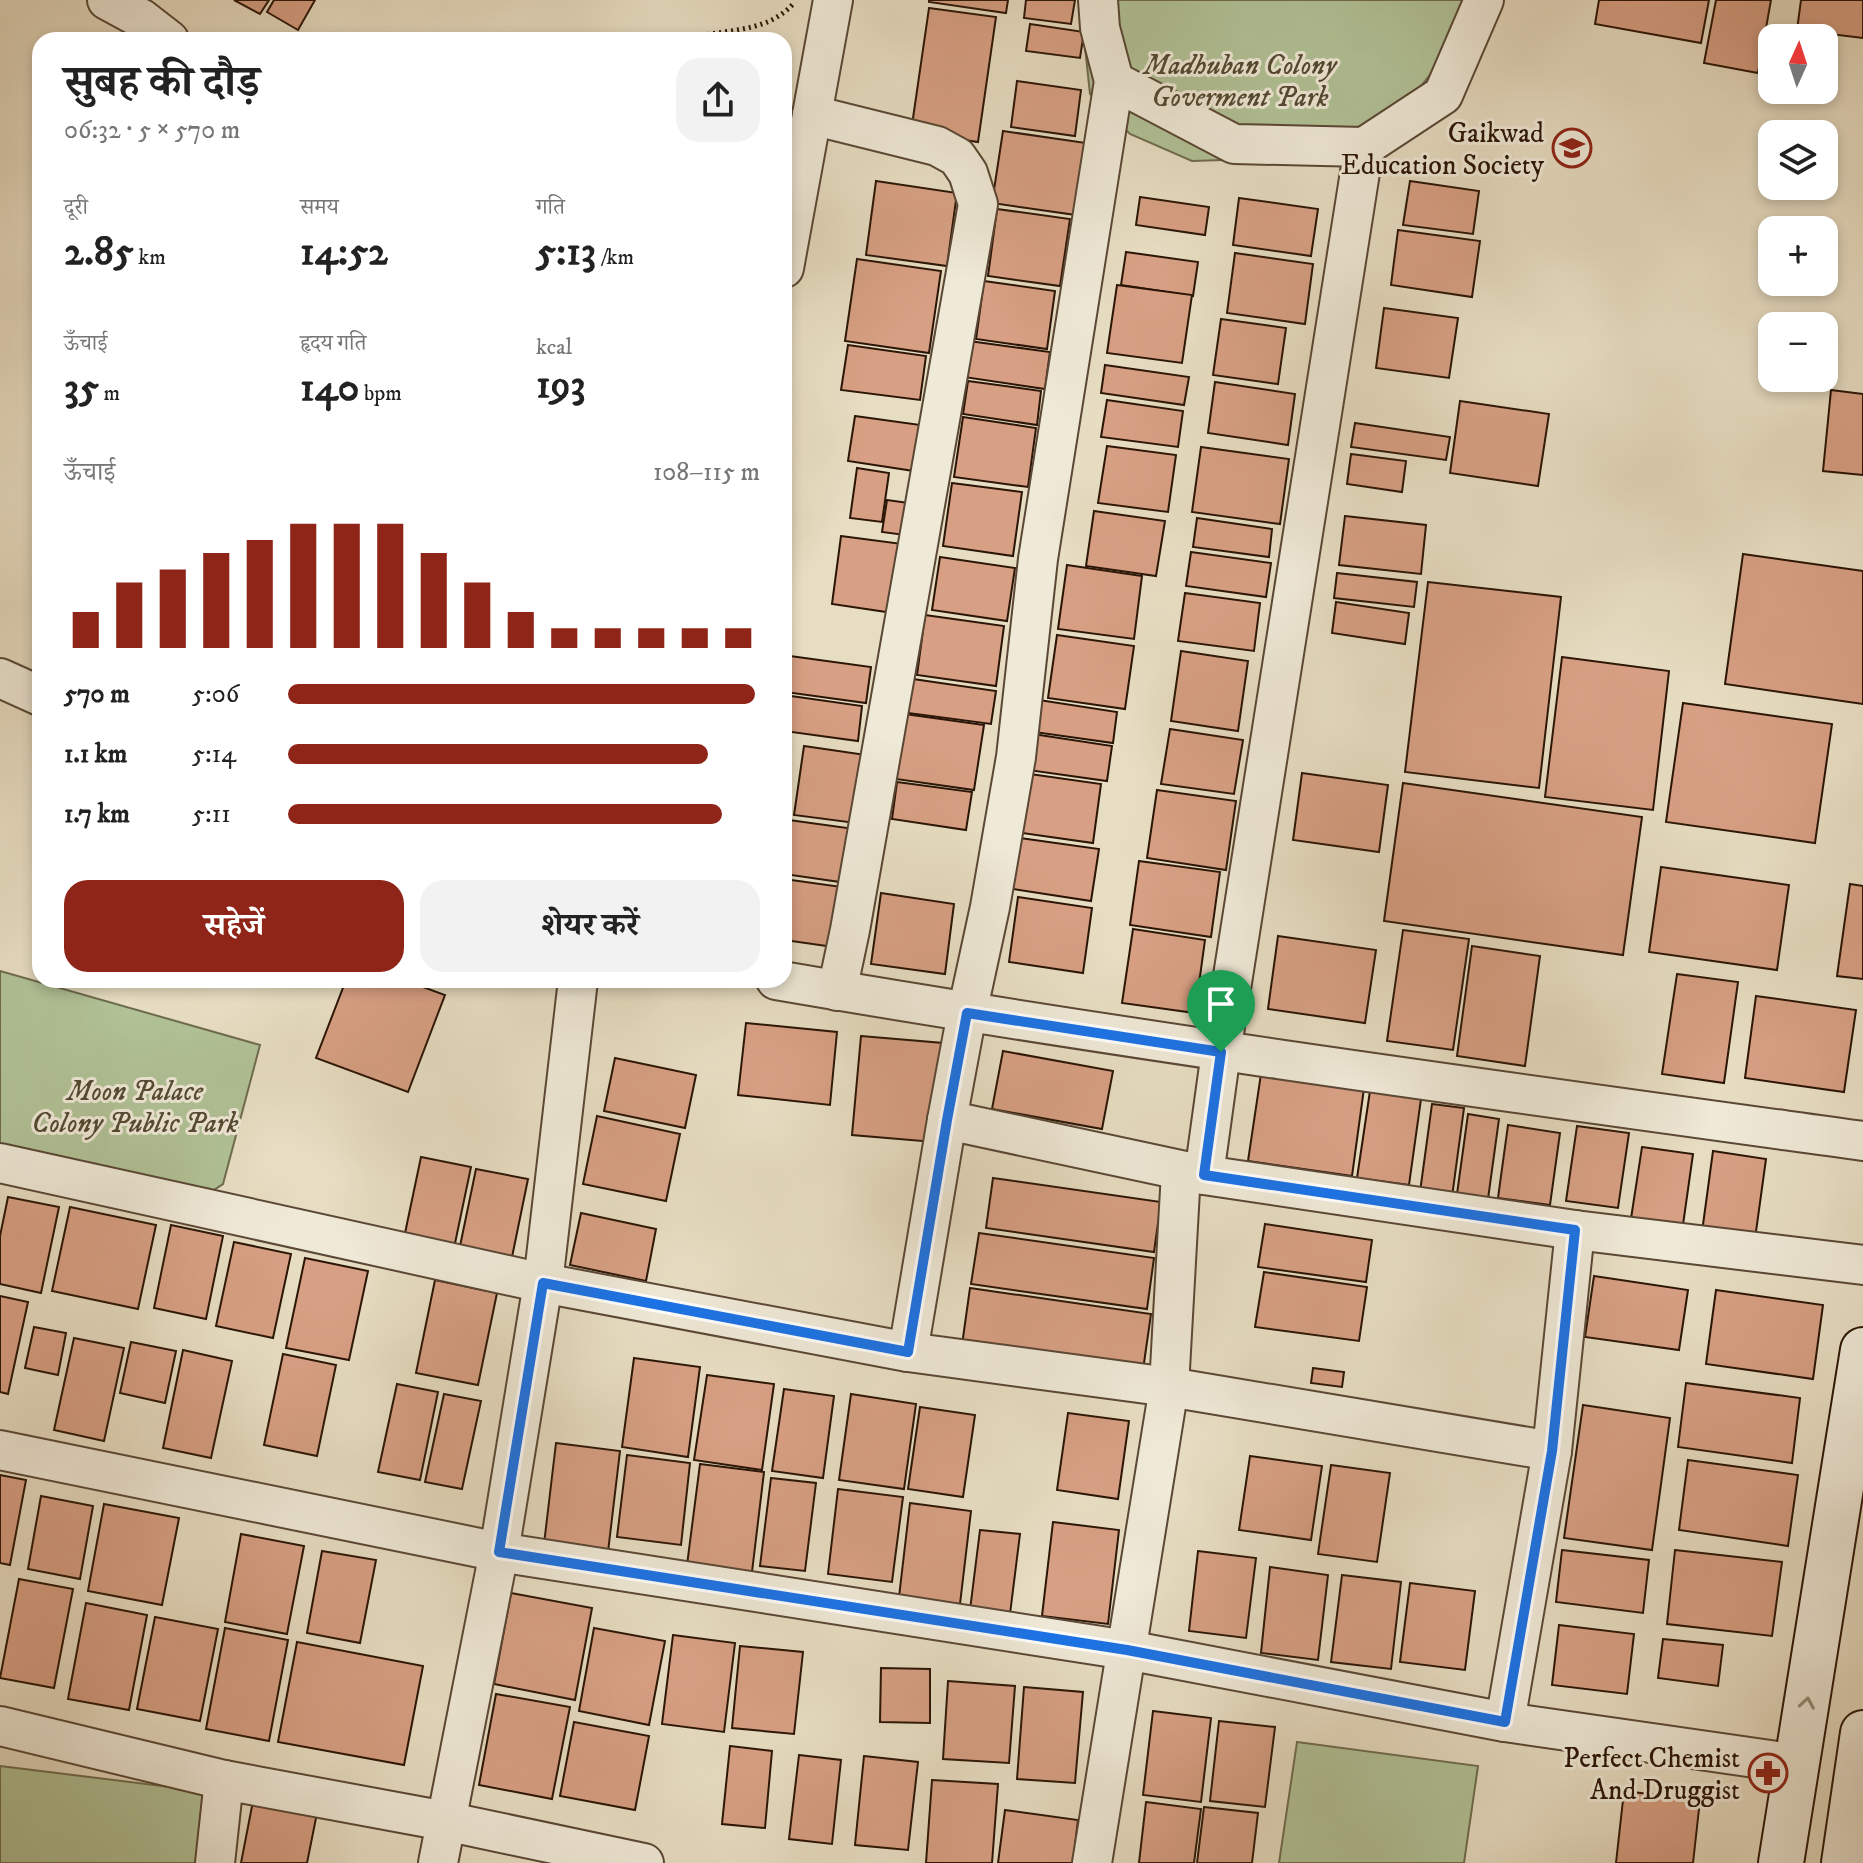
<!DOCTYPE html>
<html lang="hi">
<head>
<meta charset="utf-8">
<style>
	body { margin:0; font-family:"IM FELL DW Pica","Noto Serif Devanagari",serif; background:#f2f2f2; color:#222; height:100vh; display:flex; flex-direction:column; font-size:30px; white-space:nowrap }
	* { box-sizing:border-box; margin:0 }
	p { font-size:26px; color:#767676 }
	.icon { flex:none; width:44px; height:44px; fill:none; stroke:currentColor; stroke-width:2; stroke-linecap:round; stroke-linejoin:round }
	.map { position:relative; flex:1; overflow:hidden }
	.panel { position:absolute; left:32px; top:32px; width:760px; height:956px; display:flex; flex-direction:column; background:#fff; border-radius:24px; box-shadow:0 4px 12px #0003 }
	.panel>* { flex:none }
	.needle { width:52px; rotate:3deg }
	.tools { position:absolute; left:1758px; top:24px; display:grid; gap:16px }
	.tools a { display:grid; place-items:center; width:80px; height:80px; border-radius:16px; background:#fff; box-shadow:0 4px 12px #0003; font-size:40px }
	.pin { position:absolute; display:grid; place-items:center; width:68px; height:68px; color:#fff; margin:-82px -34px; border-radius:50% 50% 50% 0; rotate:-45deg; box-shadow:0 0 8px #0007 }
	.pin .icon { rotate:45deg }
	.round { display:grid; place-items:center; flex:none; width:84px; height:84px; border-radius:24px; background:#f2f2f2 }
	.summary { display:flex; align-items:center; justify-content:space-between; height:136px; padding:0 32px }
	h1 { font-size:44px; font-weight:700; line-height:60px }
	.figures { display:grid; grid-template-columns:repeat(3,1fr); gap:12px; height:136px; padding:8px 32px }
	.figures div { display:grid; align-content:center }
	.figures b { font-size:40px; font-weight:700 }
	.figures small { font-size:22px; font-weight:400 }
	.figures p { font-size:22px }
	.chart { height:224px; padding:16px 32px }
	.chart p { display:flex; justify-content:space-between }
	.chart svg { width:100%; height:144px; margin-top:8px; stroke:#8f2418; stroke-width:6 }
	.action { display:flex; gap:16px; margin-top:auto; padding:16px 32px }
	.action a { flex:1; height:92px; border-radius:24px; background:#8f2418; color:#fff; font-size:32px; font-weight:700; line-height:92px; text-align:center }
	.action a+a { background:#f2f2f2; color:#222 }
	ul { padding:0 32px; list-style:none; font-size:26px }
	li { display:grid; grid-template-columns:128px 96px 1fr; align-items:center; height:60px }
	li i { height:20px; border-radius:10px; background:#8f2418 }
	.map>svg:first-child { display:block }
	.green { fill:#b1c297; stroke:#6e6c4e; stroke-width:2 }
	.building { fill:#d79f83; stroke:#2b1506; stroke-width:2 }
	.lines { fill:none; stroke-linecap:round; stroke-linejoin:round }
	.minor-casing { stroke:#5a4735; stroke-width:42 }
	.secondary-casing { stroke:#2b1506; stroke-width:48 }
	.path { stroke:#2b1506; stroke-width:5; stroke-dasharray:2 4; stroke-linecap:butt }
	.minor { stroke:#efe9d7; stroke-width:38 }
	.secondary { stroke:#efe9d7; stroke-width:44 }
	.oneway { stroke:#978a79 }
	.route-casing { stroke:#fff; stroke-width:16 }
	.route { stroke:#1a73e8; stroke-width:10 }
	.labels { text-anchor:middle; stroke-width:6; stroke-linejoin:round; paint-order:stroke }
	.park-label { font-size:28px; font-style:italic; fill:#534932; stroke:#efe9d7 }
	.poi-label { font-size:28px; fill:#2b1506; stroke:#efe9d7; text-anchor:end }
</style>
</head>
<body>
<div class="map">
<svg width="1863" height="1863" viewBox="0 0 1863 1863">
	<rect width="100%" height="100%" fill="#e7ddc2"/>
	<filter id="stains"><feTurbulence type="fractalNoise" baseFrequency=".0025" numOctaves="4"/><feColorMatrix values="0 0 0 0 .2 0 0 0 0 .09 0 0 0 0 .02 0 0 0 .5 -.17"/></filter>
	<radialGradient id="worn" r=".72"><stop offset=".6" stop-color="#630" stop-opacity="0"/><stop offset="1" stop-color="#630" stop-opacity=".3"/></radialGradient>
	<g class="green">
		<polygon points="1080,0 1462,0 1463,18 1433,71 1389,126 1348,156 1192,161 1130,134 1090,94"/>
		<polygon points="0,971 260,1045 223,1184 175,1215 0,1163"/>
		<polygon points="1297,1742 1478,1766 1464,1863 1279,1863"/>
		<polygon points="0,1766 211,1792 200,1863 0,1863"/>
	</g>
	<g class="building">
		<polygon points="234,0 269,0 260,14"/>
		<polygon points="274,0 315,0 298,30 267,12"/>
		<polygon points="929,0 1008,0 1006,13 929,2"/>
		<polygon points="1026,0 1075,0 1071,24 1024,18"/>
		<polygon points="1599,0 1709,0 1701,43 1595,24"/>
		<polygon points="1716,0 1771,0 1758,73 1704,63"/>
		<polygon points="1801,0 1863,0 1863,38 1797,30"/>
		<polygon points="929,8 996,17 978,142 911,132"/>
		<polygon points="1030,24 1084,32 1080,58 1026,51"/>
		<polygon points="1017,81 1081,90 1075,136 1011,127"/>
		<polygon points="1003,131 1086,143 1076,215 992,203"/>
		<polygon points="876,181 957,193 947,266 866,255"/>
		<polygon points="1410,181 1479,191 1473,234 1403,225"/>
		<polygon points="1140,197 1209,207 1205,235 1136,225"/>
		<polygon points="1239,198 1318,209 1311,256 1233,245"/>
		<polygon points="997,209 1070,219 1060,286 988,276"/>
		<polygon points="1398,230 1480,241 1472,297 1391,285"/>
		<polygon points="1126,252 1198,262 1193,296 1121,285"/>
		<polygon points="1235,253 1313,264 1305,324 1227,313"/>
		<polygon points="857,259 941,271 929,353 845,341"/>
		<polygon points="984,281 1055,291 1047,349 976,339"/>
		<polygon points="1117,285 1192,295 1182,363 1107,353"/>
		<polygon points="1384,308 1458,318 1449,378 1376,368"/>
		<polygon points="1221,319 1286,328 1278,384 1213,375"/>
		<polygon points="969,341 1050,352 1045,389 964,377"/>
		<polygon points="848,345 926,356 920,400 841,390"/>
		<polygon points="1105,365 1189,377 1184,405 1101,393"/>
		<polygon points="968,381 1041,391 1037,425 963,414"/>
		<polygon points="1215,382 1295,394 1288,445 1208,433"/>
		<polygon points="1831,390 1863,394 1863,475 1823,471"/>
		<polygon points="1107,400 1183,411 1178,447 1101,437"/>
		<polygon points="1460,401 1549,414 1538,486 1450,473"/>
		<polygon points="855,416 935,427 927,473 848,461"/>
		<polygon points="963,417 1036,428 1028,487 954,477"/>
		<polygon points="1355,423 1450,437 1446,460 1351,447"/>
		<polygon points="1107,446 1176,455 1168,512 1098,503"/>
		<polygon points="1201,447 1289,459 1280,524 1192,512"/>
		<polygon points="1351,454 1406,461 1402,492 1347,484"/>
		<polygon points="857,468 889,473 882,522 850,518"/>
		<polygon points="952,483 1022,492 1013,556 943,546"/>
		<polygon points="887,500 916,504 912,536 882,532"/>
		<polygon points="1094,511 1165,521 1156,576 1086,566"/>
		<polygon points="1345,516 1426,525 1421,574 1339,565"/>
		<polygon points="1197,518 1272,529 1269,557 1193,547"/>
		<polygon points="841,536 910,545 900,614 832,604"/>
		<polygon points="1191,552 1271,563 1266,597 1186,586"/>
		<polygon points="1743,554 1863,571 1863,704 1725,684"/>
		<polygon points="940,557 1015,568 1007,621 932,610"/>
		<polygon points="1067,565 1142,576 1134,639 1058,629"/>
		<polygon points="1337,573 1417,582 1414,607 1334,598"/>
		<polygon points="1428,582 1561,597 1539,788 1405,772"/>
		<polygon points="1185,593 1260,603 1254,651 1178,641"/>
		<polygon points="1336,602 1409,613 1405,644 1332,633"/>
		<polygon points="925,615 1004,626 996,686 917,675"/>
		<polygon points="1057,635 1134,646 1125,709 1048,698"/>
		<polygon points="1181,651 1248,661 1238,731 1171,721"/>
		<polygon points="790,656 871,667 866,703 785,692"/>
		<polygon points="1562,657 1669,671 1653,810 1545,797"/>
		<polygon points="913,679 996,691 991,724 908,713"/>
		<polygon points="784,695 862,706 858,741 784,731"/>
		<polygon points="1039,700 1117,712 1113,743 1034,732"/>
		<polygon points="1683,703 1832,724 1815,843 1666,822"/>
		<polygon points="905,714 984,725 974,790 896,779"/>
		<polygon points="1170,729 1243,740 1234,794 1161,784"/>
		<polygon points="1033,734 1112,746 1107,781 1028,770"/>
		<polygon points="804,746 873,756 863,824 794,815"/>
		<polygon points="1302,773 1388,785 1379,852 1293,840"/>
		<polygon points="1030,774 1101,784 1093,843 1022,833"/>
		<polygon points="897,782 972,792 966,830 892,819"/>
		<polygon points="1403,783 1642,817 1623,955 1384,921"/>
		<polygon points="1157,790 1236,801 1226,870 1147,858"/>
		<polygon points="789,820 862,830 854,884 784,874 784,857"/>
		<polygon points="1020,838 1099,849 1091,901 1013,889"/>
		<polygon points="1139,861 1220,872 1211,937 1130,925"/>
		<polygon points="1661,867 1789,885 1777,970 1649,952"/>
		<polygon points="784,879 849,888 841,948 784,940"/>
		<polygon points="1850,884 1863,886 1863,979 1837,976"/>
		<polygon points="881,893 954,904 945,974 871,964"/>
		<polygon points="1018,897 1092,908 1083,973 1009,962"/>
		<polygon points="1133,929 1205,940 1195,1013 1122,1003"/>
		<polygon points="1403,930 1469,939 1453,1050 1387,1041"/>
		<polygon points="1278,936 1376,950 1365,1023 1268,1009"/>
		<polygon points="1472,946 1540,956 1525,1066 1457,1056"/>
		<polygon points="1677,974 1738,982 1724,1083 1662,1074"/>
		<polygon points="346,980 404,980 445,995 408,1092 316,1058"/>
		<polygon points="1756,996 1856,1010 1844,1092 1745,1078"/>
		<polygon points="746,1023 837,1032 830,1105 738,1095"/>
		<polygon points="861,1036 943,1043 934,1142 852,1135"/>
		<polygon points="1003,1051 1113,1071 1102,1129 992,1109"/>
		<polygon points="615,1058 696,1075 685,1128 604,1111"/>
		<polygon points="1262,1067 1365,1081 1352,1176 1248,1161"/>
		<polygon points="1370,1091 1421,1099 1409,1185 1357,1178"/>
		<polygon points="1432,1104 1464,1108 1452,1197 1420,1192"/>
		<polygon points="1468,1114 1499,1119 1488,1199 1457,1194"/>
		<polygon points="597,1116 680,1134 666,1201 583,1184"/>
		<polygon points="1508,1125 1560,1133 1550,1205 1498,1198"/>
		<polygon points="1577,1126 1629,1133 1618,1208 1566,1201"/>
		<polygon points="1642,1147 1693,1154 1682,1232 1630,1225"/>
		<polygon points="1713,1151 1766,1159 1755,1239 1702,1232"/>
		<polygon points="421,1157 471,1167 454,1248 404,1238"/>
		<polygon points="476,1169 528,1179 511,1262 459,1251"/>
		<polygon points="993,1178 1161,1202 1154,1252 986,1228"/>
		<polygon points="8,1197 59,1207 41,1293 0,1284 0,1236"/>
		<polygon points="70,1207 156,1225 138,1309 52,1291"/>
		<polygon points="581,1213 656,1229 646,1281 570,1265"/>
		<polygon points="1265,1224 1372,1240 1366,1282 1258,1267"/>
		<polygon points="171,1225 223,1236 206,1319 154,1308"/>
		<polygon points="979,1233 1154,1258 1147,1309 971,1284"/>
		<polygon points="234,1242 291,1254 273,1338 216,1326"/>
		<polygon points="305,1258 368,1271 349,1360 286,1348"/>
		<polygon points="1264,1272 1367,1287 1359,1341 1255,1327"/>
		<polygon points="1594,1276 1688,1290 1679,1350 1585,1337"/>
		<polygon points="435,1280 497,1293 478,1385 416,1373"/>
		<polygon points="970,1288 1151,1314 1143,1370 962,1345"/>
		<polygon points="1716,1290 1823,1305 1813,1379 1706,1364"/>
		<polygon points="0,1296 28,1302 8,1394 0,1392"/>
		<polygon points="34,1327 66,1333 58,1375 25,1368"/>
		<polygon points="74,1338 124,1348 104,1441 54,1430"/>
		<polygon points="131,1342 176,1351 165,1403 120,1393"/>
		<polygon points="183,1350 232,1361 211,1458 163,1448"/>
		<polygon points="283,1354 336,1365 317,1456 264,1445"/>
		<polygon points="634,1358 700,1367 688,1457 622,1447"/>
		<polygon points="1313,1368 1344,1372 1342,1387 1311,1383"/>
		<polygon points="707,1375 774,1384 762,1470 694,1460"/>
		<polygon points="1686,1383 1800,1398 1792,1463 1678,1447"/>
		<polygon points="397,1384 438,1392 420,1480 378,1472"/>
		<polygon points="784,1389 834,1396 823,1478 772,1471"/>
		<polygon points="444,1394 481,1401 462,1489 425,1482"/>
		<polygon points="851,1394 916,1404 904,1489 839,1480"/>
		<polygon points="1583,1405 1670,1418 1652,1550 1564,1538"/>
		<polygon points="920,1407 975,1415 963,1497 908,1489"/>
		<polygon points="1068,1413 1129,1421 1118,1499 1057,1490"/>
		<polygon points="556,1443 620,1451 608,1552 544,1544"/>
		<polygon points="627,1455 690,1463 681,1545 617,1537"/>
		<polygon points="1250,1456 1322,1466 1311,1540 1239,1530"/>
		<polygon points="1688,1460 1798,1475 1788,1546 1679,1530"/>
		<polygon points="700,1464 764,1472 752,1572 687,1565"/>
		<polygon points="1331,1465 1390,1473 1377,1562 1318,1554"/>
		<polygon points="0,1475 26,1480 10,1565 0,1563"/>
		<polygon points="771,1478 816,1483 805,1571 760,1566"/>
		<polygon points="838,1489 903,1497 892,1582 828,1574"/>
		<polygon points="41,1496 93,1506 80,1579 28,1569"/>
		<polygon points="910,1503 971,1511 960,1604 899,1597"/>
		<polygon points="104,1504 179,1518 162,1605 88,1591"/>
		<polygon points="1053,1522 1119,1530 1108,1624 1042,1616"/>
		<polygon points="980,1530 1020,1534 1010,1614 970,1610"/>
		<polygon points="241,1534 304,1546 287,1634 225,1622"/>
		<polygon points="1562,1550 1649,1560 1643,1613 1556,1602"/>
		<polygon points="1675,1550 1782,1562 1772,1636 1667,1624"/>
		<polygon points="322,1551 376,1560 360,1643 307,1633"/>
		<polygon points="1198,1551 1256,1558 1246,1638 1189,1631"/>
		<polygon points="1270,1567 1328,1575 1318,1660 1261,1653"/>
		<polygon points="1342,1575 1401,1582 1391,1669 1331,1662"/>
		<polygon points="19,1579 73,1589 54,1688 0,1678"/>
		<polygon points="1410,1583 1475,1591 1465,1670 1400,1662"/>
		<polygon points="511,1593 592,1608 575,1700 494,1684"/>
		<polygon points="86,1603 147,1615 129,1710 68,1699"/>
		<polygon points="155,1617 218,1629 200,1721 137,1709"/>
		<polygon points="1559,1625 1634,1634 1627,1694 1552,1685"/>
		<polygon points="225,1628 288,1640 269,1741 206,1729"/>
		<polygon points="594,1628 665,1641 649,1725 579,1711"/>
		<polygon points="673,1635 735,1643 724,1732 662,1724"/>
		<polygon points="1663,1639 1723,1645 1718,1686 1658,1678"/>
		<polygon points="297,1642 423,1666 404,1765 278,1742"/>
		<polygon points="740,1646 803,1652 794,1734 732,1728"/>
		<polygon points="881,1668 930,1669 930,1723 880,1722"/>
		<polygon points="948,1681 1015,1686 1009,1763 943,1759"/>
		<polygon points="1024,1687 1083,1692 1075,1783 1017,1779"/>
		<polygon points="496,1694 570,1707 552,1799 479,1785"/>
		<polygon points="1153,1711 1211,1718 1201,1802 1143,1795"/>
		<polygon points="1219,1721 1275,1727 1265,1807 1210,1801"/>
		<polygon points="574,1722 649,1736 635,1810 560,1796"/>
		<polygon points="730,1746 772,1751 765,1828 722,1824"/>
		<polygon points="799,1755 841,1760 832,1844 789,1839"/>
		<polygon points="864,1756 918,1762 908,1850 855,1845"/>
		<polygon points="932,1780 998,1784 992,1863 926,1863"/>
		<polygon points="1624,1791 1700,1800 1693,1863 1616,1863"/>
		<polygon points="253,1801 317,1813 307,1863 241,1863"/>
		<polygon points="1146,1802 1201,1809 1194,1863 1139,1863"/>
		<polygon points="1204,1807 1258,1813 1252,1863 1197,1863"/>
		<polygon points="1005,1810 1078,1820 1073,1863 998,1863"/>
	</g>
	<g class="lines">
		<defs>
			<g id="minor">
				<polyline points="107,0 142,19 169,40"/>
				<polyline points="1114,81 1234,144 1364,147 1443,95 1484,0"/>
				<polyline points="812,115 937,146 957,157 968,173 978,204 850,930 837,991"/>
				<polyline points="784,268 833,0"/>
				<polyline points="0,678 40,696"/>
				<path d="M 776,980 C 1137,1042 1500,1091 1863,1141"/>
				<polyline points="947,1120 1204,1175 1575,1230 1863,1265"/>
				<polyline points="0,1163 543,1283 908,1352 1169,1387 1552,1451"/>
				<polyline points="1204,1175 1221,1052 1364,147"/>
				<polyline points="908,1352 947,1120 967,1013 990,907 1016,757 1038,559 1114,81 1100,28 1098,0"/>
				<polyline points="0,1450 499,1552 1127,1650 1505,1722 1797,1764"/>
				<polyline points="1505,1722 1552,1451 1575,1230"/>
				<polyline points="0,1726 224,1780 445,1821 644,1863"/>
				<polyline points="215,1863 224,1780"/>
				<polyline points="438,1863 499,1552 543,1283 578,980"/>
				<polyline points="1092,1863 1169,1387 1181,1172"/>
			</g>
			<g id="secondary">
				<polyline points="1781,1863 1863,1350"/>
				<polyline points="1844,1863 1863,1733"/>
			</g>
		</defs>
		<use href="#minor" class="minor-casing"/>
		<use href="#secondary" class="secondary-casing"/>
		<path class="path" d="M 684,40 C 721,28 765,35 793,4"/>
		<use href="#minor" class="minor"/>
		<use href="#secondary" class="secondary"/>
	</g>
	<defs><path id="oneway-chevron" d="M-2-3.5L2.5 0L-2 3.5" fill="none" stroke-width="1.6" stroke-linecap="round" stroke-linejoin="round" transform="scale(2)"/></defs>
	<use class="oneway" href="#oneway-chevron" transform="translate(1807 1703) rotate(-81)"/>
	<g class="lines">
		<defs>
			<polygon id="route" points="967,1013 1221,1052 1204,1175 1575,1230 1552,1451 1505,1722 1127,1650 499,1552 543,1283 908,1352 947,1120"/>
		</defs>
		<use href="#route" class="route-casing"/>
		<use href="#route" class="route"/>
	</g>
	<defs>
		<symbol id="school-ring" viewBox="-11 -11 22 22"><circle r="9.5" fill="#efe9d7" stroke="#8f2418" stroke-width="1.5"/><path d="M0-5L7-2L0 1L-7-2ZM-4 1L0 2.5L4 1V4Q0 6-4 4Z" fill="#8f2418"/></symbol>
		<symbol id="pharmacy-ring" viewBox="-11 -11 22 22"><circle r="9.5" fill="#efe9d7" stroke="#8f2418" stroke-width="1.5"/><path d="M-2-6h4v4h4v4h-4v4h-4v-4h-4v-4h4Z" fill="#8f2418"/></symbol>
	</defs>
	<g fill-rule="evenodd">
		<use href="#school-ring" x="1550" y="126" width="44" height="44"/>
		<use href="#pharmacy-ring" x="1746" y="1751" width="44" height="44"/>
	</g>
	<g class="labels">
		<g class="park-label">
			<text x="1240" y="74">Madhuban Colony<tspan x="1240" dy="32">Goverment Park</tspan></text>
			<text x="135" y="1100">Moon Palace<tspan x="135" dy="32">Colony Public Park</tspan></text>
		</g>
		<g class="poi-label">
			<text x="1544" y="142">Gaikwad<tspan x="1544" dy="32">Education Society</tspan></text>
			<text x="1740" y="1767">Perfect Chemist<tspan x="1740" dy="32">And Druggist</tspan></text>
		</g>
	</g>
	<rect width="100%" height="100%" filter="url(#stains)"/>
	<rect width="100%" height="100%" fill="url(#worn)"/>
</svg>
<div class="tools">
<a><svg class="needle" viewBox="-14 -14 28 28"><path d="M0-13l5 13h-10z" fill="#e53935"/><path d="M0 13l5-13h-10z" fill="#767676"/></svg></a>
<a><svg class="icon" aria-label="layers" viewBox="0 0 24 24"><path d="M12 4l9 5-9 5-9-5zM3 14l9 5 9-5"/></svg></a>
<a>+</a>
<a>−</a>
</div>
<div class="pin" style="left:1221px;top:1052px;background:#1e9e55"><svg class="icon" aria-label="arrive" viewBox="0 0 24 24"><path d="M6 21V4h12l-3 4 3 4H6"/></svg></div>
<section class="panel">
<div class="summary"><div><h1>सुबह की दौड़</h1><p>06:32 · 5 × 570 m</p></div><a class="round"><svg class="icon" aria-label="share" viewBox="0 0 24 24"><path d="M12 15V3M7 8l5-5 5 5M5 13v7h14v-7"/></svg></a></div>
<div class="figures">
<div><p>दूरी</p><b>2.85<small> km</small></b></div>
<div><p>समय</p><b>14:52</b></div>
<div><p>गति</p><b>5:13<small> /km</small></b></div>
</div>
<div class="figures">
<div><p>ऊँचाई</p><b>35<small> m</small></b></div>
<div><p>हृदय गति</p><b>140<small> bpm</small></b></div>
<div><p>kcal</p><b>193</b></div>
</div>
<div class="chart"><p><span>ऊँचाई</span>108–115 m</p>
<svg viewBox="0 0 160 44" preserveAspectRatio="none"><path d="M5 44V33M15 44V24M25 44V20M35 44V15M45 44V11M55 44V6M65 44V6M75 44V6M85 44V15M95 44V24M105 44V33M115 44V38M125 44V38M135 44V38M145 44V38M155 44V38"/></svg>
</div>
<ul>
<li><b>570 m</b>5:06<i style="width:99%"></i></li>
<li><b>1.1 km</b>5:14<i style="width:89%"></i></li>
<li><b>1.7 km</b>5:11<i style="width:92%"></i></li>
</ul>
<div class="action"><a>सहेजें</a><a>शेयर करें</a></div>
</section>
</div>
</body>
</html>
